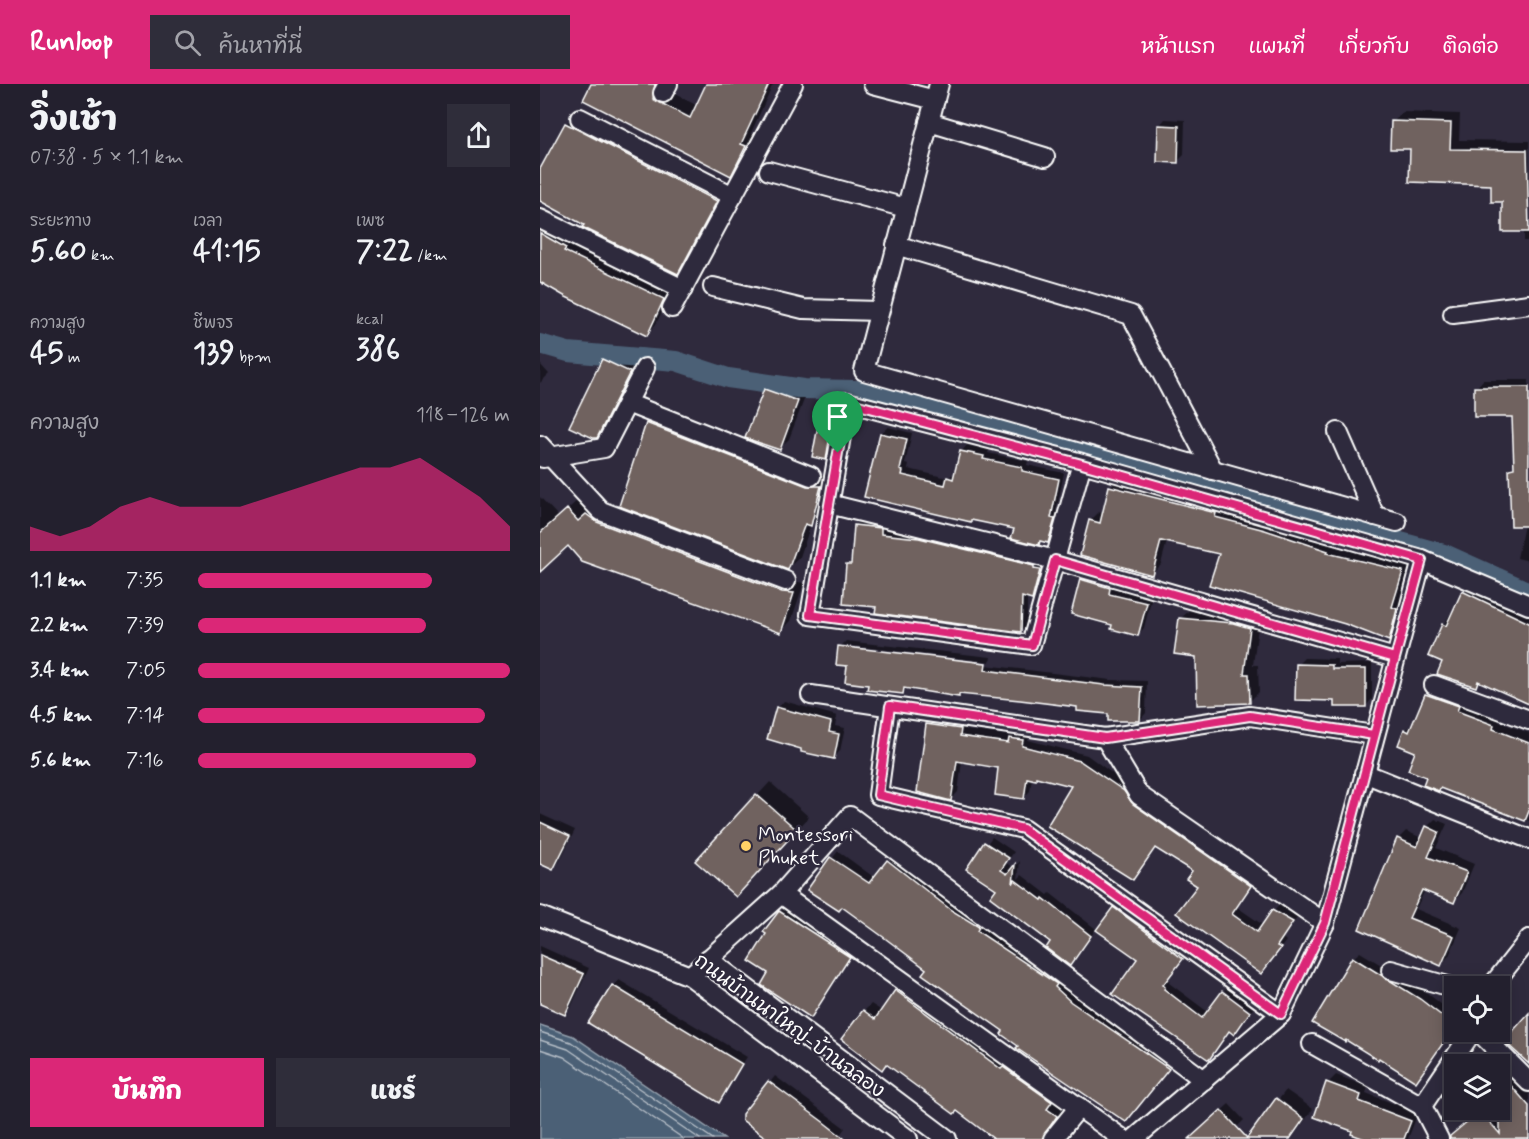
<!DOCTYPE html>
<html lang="th">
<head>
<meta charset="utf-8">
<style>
	body { margin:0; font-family:Mynerve,"Playpen Sans Thai",sans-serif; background:#2f2d3a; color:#f1f3f6; height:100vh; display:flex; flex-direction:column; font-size:22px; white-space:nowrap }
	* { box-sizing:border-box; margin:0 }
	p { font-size:20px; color:#a3a3aa }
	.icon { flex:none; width:33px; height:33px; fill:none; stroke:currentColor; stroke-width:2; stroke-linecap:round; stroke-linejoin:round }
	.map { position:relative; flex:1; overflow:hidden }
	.side { display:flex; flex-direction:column; background:#23202e; width:540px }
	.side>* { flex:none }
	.buttons { position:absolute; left:904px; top:892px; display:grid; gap:12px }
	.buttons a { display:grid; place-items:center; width:66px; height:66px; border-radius:0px; background:#23202e; box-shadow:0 3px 15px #0003,0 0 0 2px #403e4a; font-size:30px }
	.pin { position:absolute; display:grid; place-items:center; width:51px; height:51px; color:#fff; margin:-62px -26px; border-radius:50% 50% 50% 0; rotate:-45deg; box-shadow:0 0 6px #0007 }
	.pin .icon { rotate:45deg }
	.round { display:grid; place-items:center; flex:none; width:63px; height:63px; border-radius:0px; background:#2f2d3a }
	.overview { display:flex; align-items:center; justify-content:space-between; height:102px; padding:0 30px }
	h1 { font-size:33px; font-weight:800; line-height:45px }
	.figures { display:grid; grid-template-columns:repeat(3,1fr); gap:9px; height:102px; padding:6px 30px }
	.figures div { display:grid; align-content:center }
	.figures b { font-size:30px; font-weight:800 }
	.figures small { font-size:16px; font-weight:400 }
	.figures p { font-size:16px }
	.chart { height:168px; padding:12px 30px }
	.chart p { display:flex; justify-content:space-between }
	.chart svg { width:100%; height:108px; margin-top:6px; fill:#db2777; opacity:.7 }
	.button { display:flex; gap:12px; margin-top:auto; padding:12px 30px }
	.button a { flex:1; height:69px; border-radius:0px; background:#db2777; color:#fff; font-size:24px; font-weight:800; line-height:69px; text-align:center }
	.button a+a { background:#2f2d3a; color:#f1f3f6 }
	ul { padding:0 30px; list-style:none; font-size:20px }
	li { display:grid; grid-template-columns:96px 72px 1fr; align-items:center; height:45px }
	li i { height:15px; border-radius:8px; background:#db2777 }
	header { display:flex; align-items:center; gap:36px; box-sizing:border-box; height:84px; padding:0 30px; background:#db2777; color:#fff }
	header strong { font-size:28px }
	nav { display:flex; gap:33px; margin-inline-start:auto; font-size:21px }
	.search { width:420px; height:54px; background:#2f2d3a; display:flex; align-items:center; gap:15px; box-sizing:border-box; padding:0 21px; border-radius:0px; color:#a3a3aa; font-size:22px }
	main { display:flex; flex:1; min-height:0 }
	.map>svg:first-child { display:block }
	.water { fill:#4b6076; stroke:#93a0ad; stroke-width:1.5 }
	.shadow { fill:#0007 }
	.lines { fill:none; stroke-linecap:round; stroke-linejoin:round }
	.shore { stroke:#b7bfc8; stroke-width:1.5 }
	.canal { stroke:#4b6076; stroke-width:20 }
	.building { fill:#70625e; stroke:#fff; stroke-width:1.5 }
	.minor-casing { stroke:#fff; stroke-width:22 }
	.minor { stroke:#2f2a3d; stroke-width:18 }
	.route-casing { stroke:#fff; stroke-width:12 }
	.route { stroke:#db2777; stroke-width:8 }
	.poi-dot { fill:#ffd166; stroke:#2f2a3d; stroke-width:2 }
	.labels { text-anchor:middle; stroke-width:5; stroke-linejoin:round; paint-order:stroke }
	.poi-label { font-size:20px; fill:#fff; stroke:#2f2a3d; text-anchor:start }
	.street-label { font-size:20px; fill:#fff; stroke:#2f2a3d }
</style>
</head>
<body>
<header>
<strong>Runloop</strong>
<div class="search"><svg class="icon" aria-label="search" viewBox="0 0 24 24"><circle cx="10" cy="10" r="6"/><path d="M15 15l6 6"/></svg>ค้นหาที่นี่</div>
<nav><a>หน้าแรก</a><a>แผนที่</a><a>เกี่ยวกับ</a><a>ติดต่อ</a></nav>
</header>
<main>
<section class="side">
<div class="overview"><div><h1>วิ่งเช้า</h1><p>07:38 · 5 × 1.1 km</p></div><a class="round"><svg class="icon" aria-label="share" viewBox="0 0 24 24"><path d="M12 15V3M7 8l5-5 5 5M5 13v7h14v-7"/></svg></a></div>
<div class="figures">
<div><p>ระยะทาง</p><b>5.60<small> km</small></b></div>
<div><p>เวลา</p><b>41:15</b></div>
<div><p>เพซ</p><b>7:22<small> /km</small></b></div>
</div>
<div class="figures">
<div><p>ความสูง</p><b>45<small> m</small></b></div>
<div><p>ชีพจร</p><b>139<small> bpm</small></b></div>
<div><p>kcal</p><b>386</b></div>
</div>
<div class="chart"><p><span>ความสูง</span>118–126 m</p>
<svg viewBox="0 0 160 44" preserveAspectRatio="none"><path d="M0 44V34L10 38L20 34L30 26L40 22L50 26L60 26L70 26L80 22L90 18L100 14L110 10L120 10L130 6L140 14L150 22L160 34V44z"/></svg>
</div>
<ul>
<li><b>1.1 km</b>7:35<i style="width:75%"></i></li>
<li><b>2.2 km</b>7:39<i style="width:73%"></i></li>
<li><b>3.4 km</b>7:05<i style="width:100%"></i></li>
<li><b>4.5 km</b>7:14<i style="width:92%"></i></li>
<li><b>5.6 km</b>7:16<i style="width:89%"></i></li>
</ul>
<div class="button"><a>บันทึก</a><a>แชร์</a></div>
</section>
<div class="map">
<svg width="989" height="1055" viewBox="0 0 989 1055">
	<rect width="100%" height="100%" fill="#2f2a3d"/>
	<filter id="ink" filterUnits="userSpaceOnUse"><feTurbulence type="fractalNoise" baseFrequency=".0167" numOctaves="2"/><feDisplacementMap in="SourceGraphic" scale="12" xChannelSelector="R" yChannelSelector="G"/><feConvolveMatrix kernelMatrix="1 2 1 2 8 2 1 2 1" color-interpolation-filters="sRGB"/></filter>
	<g filter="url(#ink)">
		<polygon class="water" points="0,941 33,952 184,1055 0,1055"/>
		<g class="shadow">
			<polygon points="53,0 123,0 123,4 158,22 168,0 233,0 211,49 216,52 201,79 190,90"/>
			<polygon points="38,28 188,105 149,176 137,188 0,115 0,88 26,40"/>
			<polygon points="863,28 920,30 919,56 989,57 989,157 984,157 984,147 952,100 872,64 853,38"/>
			<polygon points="625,35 645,36 644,71 638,77 619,42"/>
			<polygon points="0,134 133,205 116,240 107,250 0,196"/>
			<polygon points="73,266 99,278 66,342 56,352 64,276"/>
			<polygon points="0,280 9,290 0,299"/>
			<polygon points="235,296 267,308 249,355 239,365 225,305"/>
			<polygon points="943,296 989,296 989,477 977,474 984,441 971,385 976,380 973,331 936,304"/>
			<polygon points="291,311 301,313 291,368 285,374 285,317"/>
			<polygon points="119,328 279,391 292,391 282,429 271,440 260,473 248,484 81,421 108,340"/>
			<polygon points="348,343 372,349 365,380 369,381 368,385 408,394 416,388 421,368 427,361 449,366 448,369 488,377 487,381 524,389 516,428 520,429 514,451 508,457 502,456 499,459 475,444 326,412 341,349"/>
			<polygon points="579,394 796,458 795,461 871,478 860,514 865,516 857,546 848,555 681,468 627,457 621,480 612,489 550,437 559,428 564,429 571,402"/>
			<polygon points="0,413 19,433 39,415 253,497 264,499 251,537 240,548 28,460 0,486"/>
			<polygon points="321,435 347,439 346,444 386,448 505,480 498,508 491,514 487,513 487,541 481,547 337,522 307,481 312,476 315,441"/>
			<polygon points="548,490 576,498 574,504 612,513 604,544 598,550 574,540 542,496"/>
			<polygon points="930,501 989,529 989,619 940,596 935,602 904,578 903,541"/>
			<polygon points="651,525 704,530 719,535 713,581 718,581 719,608 709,618 657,572 641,534"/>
			<polygon points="306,557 451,573 450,578 303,561 303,564 571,596 607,597 606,629 600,636 539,622 368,603 363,608 330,600 308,581 300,563"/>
			<polygon points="764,574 797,575 797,580 832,579 832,615 826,622 796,616 758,580"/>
			<polygon points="894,604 960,634 959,638 989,649 989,737 901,703 888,693 865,646 874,640 887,611"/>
			<polygon points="244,617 297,632 295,642 305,644 300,667 294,673 238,624"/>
			<polygon points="394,634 427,638 426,646 473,652 477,648 489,650 488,656 547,671 717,795 697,823 723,841 740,820 759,831 743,854 746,857 728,881 659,801 654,786 616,763 593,794 533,701 497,692 492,693 490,707 484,713 460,682 422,677 418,708 411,715 388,641"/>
			<polygon points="230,698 269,733 209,798 157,777"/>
			<polygon points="0,730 35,746 19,778 13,785 0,778"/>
			<polygon points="895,735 907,740 896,764 934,780 922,809 914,817 885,806 876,825 921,844 909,872 901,880 821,844 858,755 866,747 882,754 887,743"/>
			<polygon points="452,753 474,768 466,779 474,784 480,777 478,795 482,791 508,811 510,809 556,845 536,874 512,858 458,805 428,785"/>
			<polygon points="298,767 335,794 354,771 634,978 592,1030 480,962 466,947 388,884 302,822 269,805"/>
			<polygon points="580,818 648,868 628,894 630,896 629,899 668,928 682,909 710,930 694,949 690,946 675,967 599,875 574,824"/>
			<polygon points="246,822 315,866 271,932 230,889 240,828"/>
			<polygon points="0,862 49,884 31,923 25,930 0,918"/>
			<polygon points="820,868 887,909 915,931 915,942 874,998 847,965 813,874"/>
			<polygon points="79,896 207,973 178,1017 73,902"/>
			<polygon points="364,900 519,1010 514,1017 524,1024 501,1055 457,1055 324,927 331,920 342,927"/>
			<polygon points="689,902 716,921 711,927 684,907"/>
			<polygon points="966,981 989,1008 989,1055 922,1055 924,1041 942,1026 960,1026 960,986"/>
			<polygon points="796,991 828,1003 826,1009 878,1029 868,1055 832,1055 788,999"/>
			<polygon points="235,992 305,1044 297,1055 230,1055 202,1034"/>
			<polygon points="746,1006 773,1025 751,1055 708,1055"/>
			<polygon points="689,1020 704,1036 697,1043 683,1055 649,1055"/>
		</g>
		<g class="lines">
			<g class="shore">
				<polyline points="0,948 31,958 173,1055"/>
				<polyline points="0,956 28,965 160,1055"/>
				<polyline points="0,965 24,973 144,1055"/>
			</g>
			<polyline class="canal" points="0,260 28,268 136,277 188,294 264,305 315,306 907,471 989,508"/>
		</g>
		<g class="building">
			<polygon points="51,0 115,0 113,15 150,34 166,0 229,0 201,60 206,62 191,92 43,16"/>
			<polygon points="851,37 911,39 910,65 987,66 989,148 962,148 962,118 951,118 951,101 869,98 870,65 850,65"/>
			<polygon points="25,39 177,117 138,190 42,143 44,141 0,117 0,85"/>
			<polygon points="618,41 639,42 638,79 617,78"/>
			<polygon points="0,149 26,164 24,167 124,215 107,252 26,213 0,198"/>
			<polygon points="62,275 90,288 57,354 53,354 29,343"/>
			<polygon points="934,303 989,303 989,442 971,442 969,385 974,384 972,333 934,333"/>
			<polygon points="224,305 258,317 240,366 205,354"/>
			<polygon points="283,316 295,319 286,376 272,373"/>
			<polygon points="106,339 267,402 281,402 271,442 265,440 248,486 79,422"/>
			<polygon points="340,349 367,355 360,386 363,387 362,391 405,401 407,393 413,395 420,367 444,372 443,375 482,383 482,387 519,395 511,434 515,435 508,459 500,457 499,461 471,454 474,445 431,436 431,438 324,413"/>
			<polygon points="569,402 676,429 675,433 725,446 788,467 787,469 863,487 852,523 857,525 849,557 805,540 669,501 679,470 621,457 612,491 540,471 549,436 560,439"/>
			<polygon points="27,425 38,437 46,430 57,438 242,508 254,509 241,549 42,478 28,462 0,488 0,449"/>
			<polygon points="314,441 341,444 341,450 379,454 494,482 494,485 500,486 492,516 482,513 481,548 335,529 336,523 303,520 306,480 311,480"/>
			<polygon points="540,495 570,504 569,510 607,519 598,552 571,545 572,541 531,530"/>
			<polygon points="922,507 989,539 989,620 938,597 936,603 897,590 902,578 888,572 902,540 906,542"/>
			<polygon points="639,534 693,539 710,544 704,590 709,590 710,619 657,621 656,573 634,570"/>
			<polygon points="298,562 446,579 445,586 564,601 602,603 600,637 568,637 568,630 537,627 537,623 480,616 419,610 419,613 364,604 363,610 327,606 328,601 305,598 307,582 296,581"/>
			<polygon points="756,580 792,581 792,585 826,585 826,623 794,623 794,617 755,616"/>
			<polygon points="885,610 919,622 917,627 954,641 953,645 989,659 989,727 985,737 900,704 899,707 883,701 886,693 868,686 875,668 858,661 864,645 869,648"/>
			<polygon points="236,623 291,638 289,648 299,650 294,675 261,668 261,665 227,655"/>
			<polygon points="386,640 421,645 420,652 468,659 469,654 483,656 482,662 540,677 584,707 593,720 711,802 692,830 717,848 732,826 753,838 737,862 741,864 721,890 636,829 657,802 646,795 652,787 615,764 593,796 507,742 531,702 496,693 496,696 487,694 484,715 455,711 458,684 417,677 411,717 377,708"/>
			<polygon points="216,710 257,746 196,813 155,777"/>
			<polygon points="0,738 30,752 13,786 0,780"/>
			<polygon points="886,742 899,748 888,773 927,788 914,819 882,806 869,834 914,852 901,882 819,845 857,754 877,763"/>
			<polygon points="444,758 469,774 461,786 467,790 475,780 473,800 475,796 502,816 503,814 551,852 530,882 506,864 510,858 450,813 456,805 426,785"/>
			<polygon points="290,773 329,799 347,776 411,826 439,843 437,847 517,900 515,903 531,918 629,985 586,1038 476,964 478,962 461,950 463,947 382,890 386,885 346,855 302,823 299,827 267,806"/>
			<polygon points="573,823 643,875 623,901 625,903 624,905 662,934 682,907 710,928 694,951 689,947 669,976 572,910 597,875 556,846"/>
			<polygon points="239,827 310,873 271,934 221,901 228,889 209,877 226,850 223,848"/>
			<polygon points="0,871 44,890 25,931 0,920"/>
			<polygon points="812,873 880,915 915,942 876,998 839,974 838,976 806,956 805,958 772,939"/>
			<polygon points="72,901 202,980 179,1019 48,939"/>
			<polygon points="355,906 461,985 463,983 512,1018 507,1025 517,1032 502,1055 454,1055 417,1027 414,1030 346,980 342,986 301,955 323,926 335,935"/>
			<polygon points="989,929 989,980 964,957"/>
			<polygon points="960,989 989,1022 989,1055 910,1055 910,1052 940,1027 960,1050"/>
			<polygon points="228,997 282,1037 305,1055 228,1055 202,1036 202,1030"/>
			<polygon points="786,998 821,1011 819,1017 871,1037 864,1055 825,1055 811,1050 812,1047 774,1033"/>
			<polygon points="736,1014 764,1035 750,1055 649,1055 681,1026 707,1054"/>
		</g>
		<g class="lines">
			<defs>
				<g id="minor">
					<polyline points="333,0 395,16"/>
					<polyline points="399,0 324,287 857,438"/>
					<polyline points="123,9 128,0"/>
					<polyline points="40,34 193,112"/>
					<polyline points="389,38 505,73"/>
					<polyline points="229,87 366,124"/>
					<polyline points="0,135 143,205"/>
					<polyline points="356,161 591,231 673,386"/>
					<polyline points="173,203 263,225 339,227"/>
					<polyline points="132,224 253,0"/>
					<polyline points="913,230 989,220"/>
					<polyline points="87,319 271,392"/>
					<polyline points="798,348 835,432"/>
					<polyline points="0,361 61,427 246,497"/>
					<polyline points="3,374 64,364 105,284"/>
					<polyline points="542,379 491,561 270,531 307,318 542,379 882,476 989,521"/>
					<polyline points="289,420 515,476 855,574"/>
					<polyline points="894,601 989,636"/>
					<polyline points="271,611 565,654 710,632 834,651"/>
					<polyline points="350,623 338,711 483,745 741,930"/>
					<polyline points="565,654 599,711 785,839"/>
					<polyline points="824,689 989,755"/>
					<polyline points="241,810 583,1055"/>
					<polyline points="0,832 150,892 368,1055"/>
					<polyline points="168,875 407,1055"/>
					<polyline points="851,886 915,904"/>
					<polyline points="150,892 241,810 310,732 664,996"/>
					<polyline points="951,903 989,855"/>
					<polyline points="939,948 989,998"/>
					<polyline points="772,960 882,1022"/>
					<polyline points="513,1055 539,1023"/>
					<polyline points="594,1055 741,930 785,839 882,476"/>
					<polyline points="899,1055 882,1022 932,948"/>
				</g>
			</defs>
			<use href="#minor" class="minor-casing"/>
			<use href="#minor" class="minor"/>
		</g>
	</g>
	<g class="lines" filter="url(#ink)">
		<defs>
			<path id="route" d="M 298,369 L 270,531 L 492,561 L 515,476 L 855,574 L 785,839 L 741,930 L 483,745 L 338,711 L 350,622 L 565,654 L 710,632 L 834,651 C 850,592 866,534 882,476 L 542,380 L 307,318 L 298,369"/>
		</defs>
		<use href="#route" class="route-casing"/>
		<use href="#route" class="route"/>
	</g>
	<circle class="poi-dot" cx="206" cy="762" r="6"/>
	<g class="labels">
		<g class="poi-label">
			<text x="218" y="757">Montessori<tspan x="218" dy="23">Phuket</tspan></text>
		</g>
		<g class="street-label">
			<text transform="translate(250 941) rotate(36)" y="7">ถนนบ้านนาใหญ่-บ้านฉลอง</text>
		</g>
	</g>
</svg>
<div class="buttons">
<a><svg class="icon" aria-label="locate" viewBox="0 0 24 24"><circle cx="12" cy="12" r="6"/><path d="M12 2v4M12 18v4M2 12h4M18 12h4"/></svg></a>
<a><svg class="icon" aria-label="layers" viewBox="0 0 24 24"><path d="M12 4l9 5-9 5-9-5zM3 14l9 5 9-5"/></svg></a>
</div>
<div class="pin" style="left:298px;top:369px;background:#1e9e55"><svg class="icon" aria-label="arrive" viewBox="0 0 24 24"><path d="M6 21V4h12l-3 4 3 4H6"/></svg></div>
</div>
</main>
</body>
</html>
